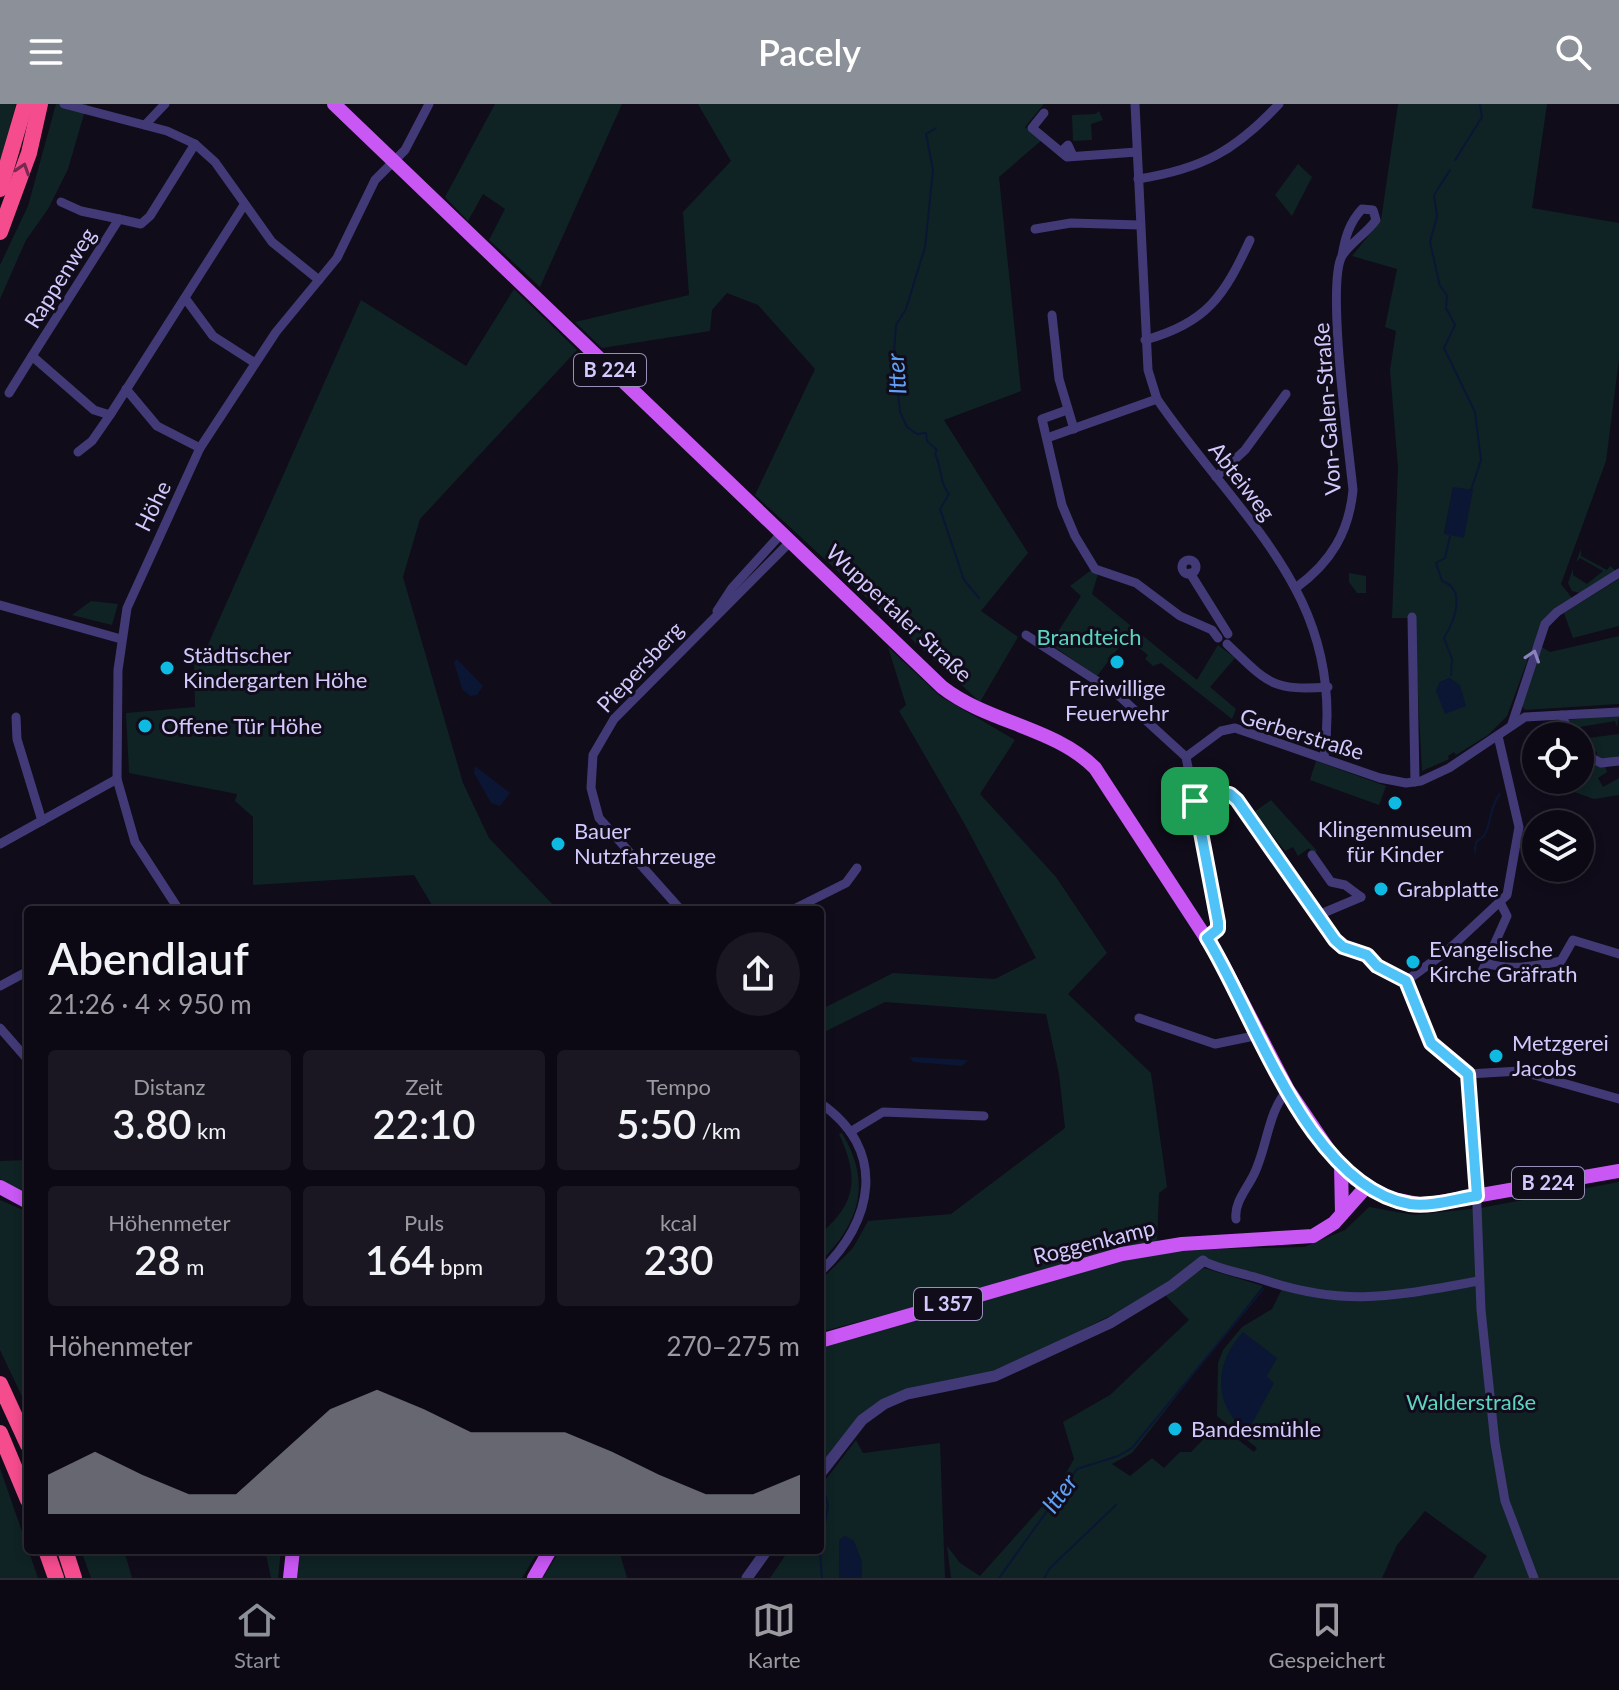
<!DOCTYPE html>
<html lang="de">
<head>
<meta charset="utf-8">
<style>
	body { margin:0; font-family:Lato,sans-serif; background:#1a1722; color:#f1f3f6; height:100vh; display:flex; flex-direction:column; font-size:30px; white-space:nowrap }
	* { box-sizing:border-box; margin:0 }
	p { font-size:26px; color:#9a9aa0 }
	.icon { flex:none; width:44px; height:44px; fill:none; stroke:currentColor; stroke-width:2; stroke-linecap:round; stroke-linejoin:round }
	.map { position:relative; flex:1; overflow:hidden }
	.side { position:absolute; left:24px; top:802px; width:800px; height:648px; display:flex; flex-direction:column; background:#0c0914; border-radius:8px; box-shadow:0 4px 12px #0003,0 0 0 2px #2c2a34 }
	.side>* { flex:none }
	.buttons { position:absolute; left:1522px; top:618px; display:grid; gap:16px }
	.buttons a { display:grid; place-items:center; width:72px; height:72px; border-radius:50%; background:#0c0914; box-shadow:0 4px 12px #0003,0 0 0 2px #2c2a34; font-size:40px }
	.pin { position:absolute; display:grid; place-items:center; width:68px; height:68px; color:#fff; margin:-34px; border-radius:16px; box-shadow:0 4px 12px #0006 }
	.round { display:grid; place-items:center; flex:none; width:84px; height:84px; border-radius:42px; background:#1a1722 }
	.head { display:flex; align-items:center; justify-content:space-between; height:136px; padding:0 24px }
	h1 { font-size:44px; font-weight:600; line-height:60px }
	.figures { display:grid; grid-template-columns:repeat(3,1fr); gap:12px; height:136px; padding:8px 24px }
	.figures div { display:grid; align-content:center; border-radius:8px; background:#1a1722; text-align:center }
	.figures b { font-size:40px; font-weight:600 }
	.figures small { font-size:22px; font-weight:400 }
	.figures p { font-size:22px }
	.chart { height:224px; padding:16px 24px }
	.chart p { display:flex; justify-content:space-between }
	.chart svg { width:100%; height:144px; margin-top:8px; fill:#8c9099; opacity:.7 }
	header { display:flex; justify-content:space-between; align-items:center; height:104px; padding:0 24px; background:#8c9099; color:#fff; font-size:36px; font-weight:600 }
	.menu { display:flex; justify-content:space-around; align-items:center; height:112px; border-top:2px solid #2c2a34; background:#0c0914; font-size:22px; color:#9a9aa0 }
	.menu a { display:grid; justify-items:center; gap:4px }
	.menu .selected { color:#8c9099 }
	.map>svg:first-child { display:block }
	.green { fill:#0f2324; fill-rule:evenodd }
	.water { fill:#0b1634 }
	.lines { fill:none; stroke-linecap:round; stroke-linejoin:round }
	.stream { stroke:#0b1634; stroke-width:2 }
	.minor { stroke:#423a77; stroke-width:9 }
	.tertiary { stroke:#423a77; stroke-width:11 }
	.primary { stroke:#c857f4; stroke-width:14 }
	.motorway { stroke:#f44c8d; stroke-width:16 }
	.oneway { stroke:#77294e }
	.oneway2 { stroke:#8a82ba }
	.route-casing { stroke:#fff; stroke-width:16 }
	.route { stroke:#4fc3f7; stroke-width:10 }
	.poi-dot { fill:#0eb9e2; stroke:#100c1a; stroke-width:3 }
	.labels { text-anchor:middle; stroke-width:6; stroke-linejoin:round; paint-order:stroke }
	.shield { fill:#100c1a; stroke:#9890b8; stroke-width:2 }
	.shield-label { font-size:20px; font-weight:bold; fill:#d3c9fc }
	.street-label { font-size:22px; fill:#d3c9fc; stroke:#100c1a }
	.park-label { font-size:22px; fill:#5bd5c2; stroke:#100c1a }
	.poi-label { font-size:22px; fill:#d3c9fc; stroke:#100c1a; text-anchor:start }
	.water-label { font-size:24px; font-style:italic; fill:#5ea1f5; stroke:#100c1a }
</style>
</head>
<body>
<header><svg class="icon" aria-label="menu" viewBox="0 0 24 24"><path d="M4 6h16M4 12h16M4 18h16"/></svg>Pacely<svg class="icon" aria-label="search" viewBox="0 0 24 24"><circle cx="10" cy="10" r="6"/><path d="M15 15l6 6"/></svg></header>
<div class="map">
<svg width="1619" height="1474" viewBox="0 0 1619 1474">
	<rect width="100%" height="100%" fill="#100c1a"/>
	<g class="green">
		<polygon points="0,0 16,0 0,58"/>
		<polygon points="56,0 87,0 68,65 48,105 26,136 0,195 0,161 28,102"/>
		<polygon points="495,0 622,0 540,183 489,136 505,105 483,90 468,117 445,93"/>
		<polygon points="698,0 1044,0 1025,23 1042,36 999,73 1021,287 944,316 1028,449 981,507 1018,533 980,598 755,391 815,265 758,201 727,189 712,206 710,227 602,244 575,218 689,191 683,108 731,57"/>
		<path d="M 1398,0 L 1547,0 L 1532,104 L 1619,119 L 1619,255 L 1606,357 L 1561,480 L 1572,494 L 1541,520 L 1507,612 L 1488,631 L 1456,651 L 1454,648 L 1448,652 L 1449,655 L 1422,667 L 1414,514 L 1392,514 L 1398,364 L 1390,266 L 1396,227 L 1385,223 L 1397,165 L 1352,152 L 1381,116 ZM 1453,384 L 1473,386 L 1445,430 L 1444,430 ZM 1450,574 L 1466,602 L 1436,587 L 1440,578 Z"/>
		<polygon points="1099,7 1103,16 1091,20 1092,36 1073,37 1072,11 1095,10"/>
		<polygon points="1298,60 1312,73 1292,112 1275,91"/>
		<polygon points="514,185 577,246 420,415 403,473 463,679 489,734 558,806 435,806 414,771 253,781 253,713 235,697 237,690 129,669 126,609 195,603 194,552 206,545 361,196 466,262"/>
		<polygon points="1581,445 1581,452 1607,466 1610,462 1616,467 1580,489 1572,487 1568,479 1573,465 1573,471 1587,480 1603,467 1580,454 1576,458"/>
		<polygon points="1090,467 1098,470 1092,490 1197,576 1218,541 1235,554 1210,583 1236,605 1232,615 1161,559 1153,562 1145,555 1148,551 1126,534 1097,572 1050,540 1081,492 1070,482"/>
		<polygon points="1349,469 1366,472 1366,489 1357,489 1349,478"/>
		<polygon points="1619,475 1619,522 1573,534 1564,509"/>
		<polygon points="91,497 118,500 112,521 72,511"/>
		<polygon points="1619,532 1619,600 1525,606 1522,602 1538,541 1550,548"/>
		<polygon points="888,543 940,592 1015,636 980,690 1056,773 1107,849 1068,890 1151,969 1167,1083 1159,1089 1157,1139 820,1228 820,1177 853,1144 868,1117 951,1110 1065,1024 1059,970 1046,910 885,898 820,930 820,906 893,869 995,875 1036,854 964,719 899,607 906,601"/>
		<polygon points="1619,611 1617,623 1615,617 1568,625 1566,616"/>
		<polygon points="1619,630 1619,652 1609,656 1597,654 1597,648 1585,643 1580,635"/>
		<polygon points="1580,650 1605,661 1607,668 1598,674 1603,683 1619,674 1619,691 1594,695 1557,682 1557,676 1567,679 1590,674 1589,664 1580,665"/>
		<polygon points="1316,657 1386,682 1379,701 1310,676"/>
		<polygon points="1271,696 1317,747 1313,750 1309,744 1298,752 1293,743 1285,747 1254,708"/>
		<path d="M 842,1029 C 872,1079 860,1119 820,1158 L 820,1130 C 857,1099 859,1073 839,1030 Z"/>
		<polygon points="28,1056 28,1091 0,1075 0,1057"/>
		<path d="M 1619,1078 L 1619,1474 L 1473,1474 L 1487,1452 L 1425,1407 L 1397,1441 L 1382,1474 L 951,1474 L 947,1442 L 960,1459 L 980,1472 L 1056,1387 L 1074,1355 L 1063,1318 L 1110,1291 L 1189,1216 L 1164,1190 L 1204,1164 L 1263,1182 L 1132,1349 L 1112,1360 L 1130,1372 L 1152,1354 L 1164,1364 L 1180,1348 L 1191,1348 L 1218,1320 L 1254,1348 L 1257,1344 L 1217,1312 L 1218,1259 L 1223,1246 L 1242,1223 L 1272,1205 L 1283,1183 C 1333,1196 1365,1198 1416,1190 L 1332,1189 L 1211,1160 L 1193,1162 L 1128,1203 L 995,1269 L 889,1292 L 872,1302 L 852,1322 L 820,1362 L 820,1244 L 855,1230 L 1137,1152 L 1211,1145 L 1304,1143 L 1345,1126 L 1369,1103 L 1414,1111 L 1480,1104 Z"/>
		<polygon points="0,1096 28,1108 28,1305 0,1246"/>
		<polygon points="856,1336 863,1349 940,1339 945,1474 770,1474 789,1446 820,1446 820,1383"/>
		<polygon points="0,1364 38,1474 0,1474"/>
		<polygon points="81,1446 124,1446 132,1474 91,1474"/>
		<polygon points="265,1446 281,1446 278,1474 271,1474"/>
		<polygon points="301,1446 539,1446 522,1474 297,1474"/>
		<polygon points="560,1446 619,1446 627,1474 543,1474"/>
	</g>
	<g class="water">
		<polygon points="1453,383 1473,386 1464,434 1444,430"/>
		<polygon points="457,555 483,582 477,591 470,592 462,585 454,558"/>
		<polygon points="1450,574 1460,581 1466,602 1445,610 1436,587 1440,578"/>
		<polygon points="475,662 510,689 500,702 491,699 474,669"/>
		<polygon points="910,953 968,956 962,962 913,958"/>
		<path d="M 1243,1228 L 1277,1254 L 1267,1272 L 1274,1279 L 1247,1329 C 1213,1301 1213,1260 1243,1228 Z"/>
		<polygon points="845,1432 854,1437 862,1458 862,1474 839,1474 839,1436"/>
	</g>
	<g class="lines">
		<g class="stream">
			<path d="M 936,24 L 926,30 L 933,66 L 925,143 L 906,205 L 896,221 L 894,249 L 900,308 L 907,323 L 917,330 L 926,329 L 927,337 L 937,346 L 935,350 C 942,363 939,378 949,390 L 940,405 L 964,476 L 979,494"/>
			<polyline points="1455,56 1482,13 1480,0"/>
			<polyline points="1450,66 1434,91 1437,112 1430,138 1440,182 1447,191 1446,204 1455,221 1444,244 1475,308 1481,356 1471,386"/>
			<path d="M 1450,432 L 1445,454 L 1436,459 L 1442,477 C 1467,485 1454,518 1444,534 L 1452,555 L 1451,571"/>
			<path d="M 1475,748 L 1476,738 C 1494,729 1486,707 1500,690"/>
			<polyline points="1231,1323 1235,1318"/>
			<polyline points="822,1474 820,1449 828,1402 824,1385"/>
			<polyline points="999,1474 1077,1365 1118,1352 1132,1344 1263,1185"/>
			<polyline points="1044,1474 1050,1464 1116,1401"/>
		</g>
		<g class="minor">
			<polyline points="64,0 167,27 195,40 215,58 272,138 319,176"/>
			<path d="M 1135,0 L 1148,266 L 1157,295 C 1240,416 1347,491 1324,653"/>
			<polyline points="1044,9 1032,24 1061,48"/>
			<polyline points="145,21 165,0"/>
			<polyline points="1073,52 1068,41 1061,48 1067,53 1137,48"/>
			<path d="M 1138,75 C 1202,65 1235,47 1279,0"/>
			<polyline points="119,115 141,120 150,112 195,40"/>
			<polyline points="1035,125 1071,119 1140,121"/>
			<polyline points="185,194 213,232 255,259"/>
			<polyline points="1052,211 1059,275 1074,325"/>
			<path d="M 1145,236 C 1207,219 1224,192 1250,136"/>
			<polyline points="32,252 119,115 81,107 61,98"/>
			<polyline points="126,285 157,322 200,344"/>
			<polyline points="9,289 32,252 94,306 110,311"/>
			<polyline points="1067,306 1042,315 1062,401 1075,432 1095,465 1136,479 1180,512 1212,526 1218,534"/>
			<polyline points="1047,334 1157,295"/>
			<polyline points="78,348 92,337 110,311 244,101"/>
			<polyline points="1216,373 1245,346 1286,290"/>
			<circle cx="1189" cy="463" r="7"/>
			<polyline points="1190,469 1228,530"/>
			<path d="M 1297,483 C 1331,458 1349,428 1353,386 C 1349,346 1326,180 1342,152 C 1350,139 1367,129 1376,116 L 1373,106 L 1362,105 C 1349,119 1345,134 1342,152"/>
			<polyline points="0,501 121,535"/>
			<polyline points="717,507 732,484 781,430"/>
			<polyline points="1412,513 1415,678"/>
			<polyline points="1026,531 1117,590 1186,653"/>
			<path d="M 1227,540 C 1268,579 1271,587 1328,583"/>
			<polyline points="1562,611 1570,632"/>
			<polyline points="16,613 17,635 42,717"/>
			<polyline points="1512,620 1545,520 1557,508 1619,469"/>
			<polyline points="1580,648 1601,659 1619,657"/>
			<polyline points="1186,653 1221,627 1235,624 1380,674 1406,679 1421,677 1449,664 1525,613 1619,608"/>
			<polyline points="1186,653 1218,818 1218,825 1207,834"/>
			<polyline points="1195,697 1219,688 1232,691 1339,840 1367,851 1377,862 1406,877"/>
			<polyline points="0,740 117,675"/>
			<polyline points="1312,751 1331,778 1345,781 1361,793"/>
			<path d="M 1501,800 L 1507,812 L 1486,859 C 1509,867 1536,862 1561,857 L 1573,836 L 1619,850"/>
			<polyline points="179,806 135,738 117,675 118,566 127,504 200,344 276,228 337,154 375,76 405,46 429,0"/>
			<polyline points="681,806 599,714 591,684 593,651 614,615 790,438"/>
			<polyline points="792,806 846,779 857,764"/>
			<polyline points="1316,812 1361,793"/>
			<polyline points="1478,875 1486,859"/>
			<polyline points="1406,877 1447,847 1507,791 1519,723 1498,632"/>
			<polyline points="1406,877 1431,939 1468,970"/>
			<polyline points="0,882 28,867"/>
			<polyline points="1139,914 1215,940 1259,931"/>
			<polyline points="0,924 28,956"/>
			<polyline points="1468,970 1474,1026 1481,1206 1495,1339 1505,1397 1534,1474"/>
			<polyline points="1468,970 1520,967 1619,995"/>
			<path d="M 820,999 C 888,1045 874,1118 820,1168"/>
			<polyline points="850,1028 883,1008 984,1012"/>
			<path d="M 1236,1115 C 1234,1100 1245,1087 1252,1074 C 1267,1048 1267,1007 1288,986"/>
			<path d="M 1203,1157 C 1222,1166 1241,1169 1261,1175 C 1347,1204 1394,1192 1479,1177"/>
		</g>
		<g class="tertiary">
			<polyline points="820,1370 862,1316 884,1300 907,1290 995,1272 1110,1219 1171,1182 1203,1157"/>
			<polyline points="747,1474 767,1446"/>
		</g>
		<g class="primary">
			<path d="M 334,0 L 942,583 C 988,619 1054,623 1095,664 L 1221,857 L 1288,986 L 1332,1051 L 1355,1075 L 1389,1094 L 1424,1101 L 1619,1067"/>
			<polyline points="1341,1061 1342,1110"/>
			<polyline points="0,1083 28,1098"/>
			<polyline points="820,1237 1122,1150 1182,1140 1313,1132 1334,1119 1366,1083"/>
			<polyline points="290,1474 293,1446"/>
			<polyline points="534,1474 550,1446"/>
		</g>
		<g class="motorway">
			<polyline points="0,85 25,0"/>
			<polyline points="0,128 29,49 40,0"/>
			<polyline points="0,1280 28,1341"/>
			<polyline points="0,1329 28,1396"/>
			<polyline points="46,1446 56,1474"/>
			<polyline points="65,1446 74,1474"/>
		</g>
	</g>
	<defs><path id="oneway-chevron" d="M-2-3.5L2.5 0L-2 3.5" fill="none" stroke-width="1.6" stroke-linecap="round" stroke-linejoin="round" transform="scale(2)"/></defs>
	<use class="oneway" href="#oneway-chevron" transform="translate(23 65) rotate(-72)"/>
	<use class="oneway2" href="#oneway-chevron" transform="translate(1533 552) rotate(-72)"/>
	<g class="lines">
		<defs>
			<path id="route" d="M 1219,688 L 1230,690 L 1237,696 L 1335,836 L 1343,843 L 1367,851 L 1377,862 L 1406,877 L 1431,939 L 1468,970 L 1477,1092 C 1456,1095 1432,1103 1410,1100 C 1309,1083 1255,912 1207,834 L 1218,825 L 1218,818 L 1195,697 Z"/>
		</defs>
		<use href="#route" class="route-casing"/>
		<use href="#route" class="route"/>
	</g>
	<g class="poi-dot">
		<circle cx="1117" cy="558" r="8"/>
		<circle cx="167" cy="564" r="8"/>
		<circle cx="145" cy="622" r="8"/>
		<circle cx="1395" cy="699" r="8"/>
		<circle cx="558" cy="740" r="8"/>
		<circle cx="1381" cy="785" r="8"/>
		<circle cx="1413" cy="858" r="8"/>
		<circle cx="1496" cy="952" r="8"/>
		<circle cx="1175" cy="1325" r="8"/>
	</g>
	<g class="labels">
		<g class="shield">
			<rect x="574" y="250" width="72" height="32" rx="6"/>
			<rect x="1512" y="1063" width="72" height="32" rx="6"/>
			<rect x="914" y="1184" width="68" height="32" rx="6"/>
		</g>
		<g class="shield-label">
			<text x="610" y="273">B 224</text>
			<text x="1548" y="1086">B 224</text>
			<text x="948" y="1207">L 357</text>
		</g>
		<g class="street-label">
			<text transform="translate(60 174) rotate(-58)" y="8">Rappenweg</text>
			<text transform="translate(1327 305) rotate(-94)" y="8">Von-Galen-Straße</text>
			<text transform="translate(1242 377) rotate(52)" y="8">Abteiweg</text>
			<text transform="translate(153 402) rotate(-64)" y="8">Höhe</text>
			<text transform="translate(899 509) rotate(43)" y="8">Wuppertaler Straße</text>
			<text transform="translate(640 563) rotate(-47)" y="8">Piepersberg</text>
			<text transform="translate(1302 630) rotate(17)" y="8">Gerberstraße</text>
			<text transform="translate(1094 1138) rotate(-14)" y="8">Roggenkamp</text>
		</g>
		<g class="park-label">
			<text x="1089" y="541">Brandteich</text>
			<text x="1471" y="1306">Walderstraße</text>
		</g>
		<g class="poi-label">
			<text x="183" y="559">Städtischer<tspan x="183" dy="25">Kindergarten Höhe</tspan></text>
			<text x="1117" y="592" text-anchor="middle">Freiwillige<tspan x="1117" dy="25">Feuerwehr</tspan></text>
			<text x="161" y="630">Offene Tür Höhe</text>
			<text x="1395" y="733" text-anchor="middle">Klingenmuseum<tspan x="1395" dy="25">für Kinder</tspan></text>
			<text x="574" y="735">Bauer<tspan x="574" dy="25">Nutzfahrzeuge</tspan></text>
			<text x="1397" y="793">Grabplatte</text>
			<text x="1429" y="853">Evangelische<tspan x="1429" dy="25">Kirche Gräfrath</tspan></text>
			<text x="1512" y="947">Metzgerei<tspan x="1512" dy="25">Jacobs</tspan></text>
			<text x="1191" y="1333">Bandesmühle</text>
		</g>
		<g class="water-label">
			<text transform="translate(897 270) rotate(-94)" y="8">Itter</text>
			<text transform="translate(1060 1390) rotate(-54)" y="8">Itter</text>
		</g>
	</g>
</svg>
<div class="buttons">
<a><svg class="icon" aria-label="locate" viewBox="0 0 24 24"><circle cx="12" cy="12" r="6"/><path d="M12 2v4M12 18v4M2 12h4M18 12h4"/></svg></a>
<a><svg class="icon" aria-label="layers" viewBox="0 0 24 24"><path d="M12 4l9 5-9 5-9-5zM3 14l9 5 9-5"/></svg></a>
</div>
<div class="pin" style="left:1195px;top:697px;background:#1e9e55"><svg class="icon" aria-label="arrive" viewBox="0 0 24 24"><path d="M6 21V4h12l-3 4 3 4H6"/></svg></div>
<section class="side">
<div class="head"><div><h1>Abendlauf</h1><p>21:26 · 4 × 950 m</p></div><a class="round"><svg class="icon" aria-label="share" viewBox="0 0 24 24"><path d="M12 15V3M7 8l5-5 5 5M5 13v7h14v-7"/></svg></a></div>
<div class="figures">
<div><p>Distanz</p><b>3.80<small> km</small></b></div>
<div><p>Zeit</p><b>22:10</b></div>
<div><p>Tempo</p><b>5:50<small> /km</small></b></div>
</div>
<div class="figures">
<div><p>Höhenmeter</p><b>28<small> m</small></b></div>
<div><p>Puls</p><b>164<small> bpm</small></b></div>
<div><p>kcal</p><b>230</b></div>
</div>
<div class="chart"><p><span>Höhenmeter</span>270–275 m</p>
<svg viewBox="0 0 160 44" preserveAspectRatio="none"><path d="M0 44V32L10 25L20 32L30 38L40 38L50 25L60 12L70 6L80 12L90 19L100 19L110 19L120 25L130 32L140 38L150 38L160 32V44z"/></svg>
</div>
</section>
</div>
<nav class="menu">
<a class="selected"><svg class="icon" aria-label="home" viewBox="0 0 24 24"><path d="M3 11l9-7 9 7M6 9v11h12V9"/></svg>Start</a>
<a><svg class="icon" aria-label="map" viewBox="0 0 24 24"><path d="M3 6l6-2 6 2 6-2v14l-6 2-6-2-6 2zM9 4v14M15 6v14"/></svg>Karte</a>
<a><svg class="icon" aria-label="saved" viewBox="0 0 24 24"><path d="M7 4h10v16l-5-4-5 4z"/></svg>Gespeichert</a>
</nav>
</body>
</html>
